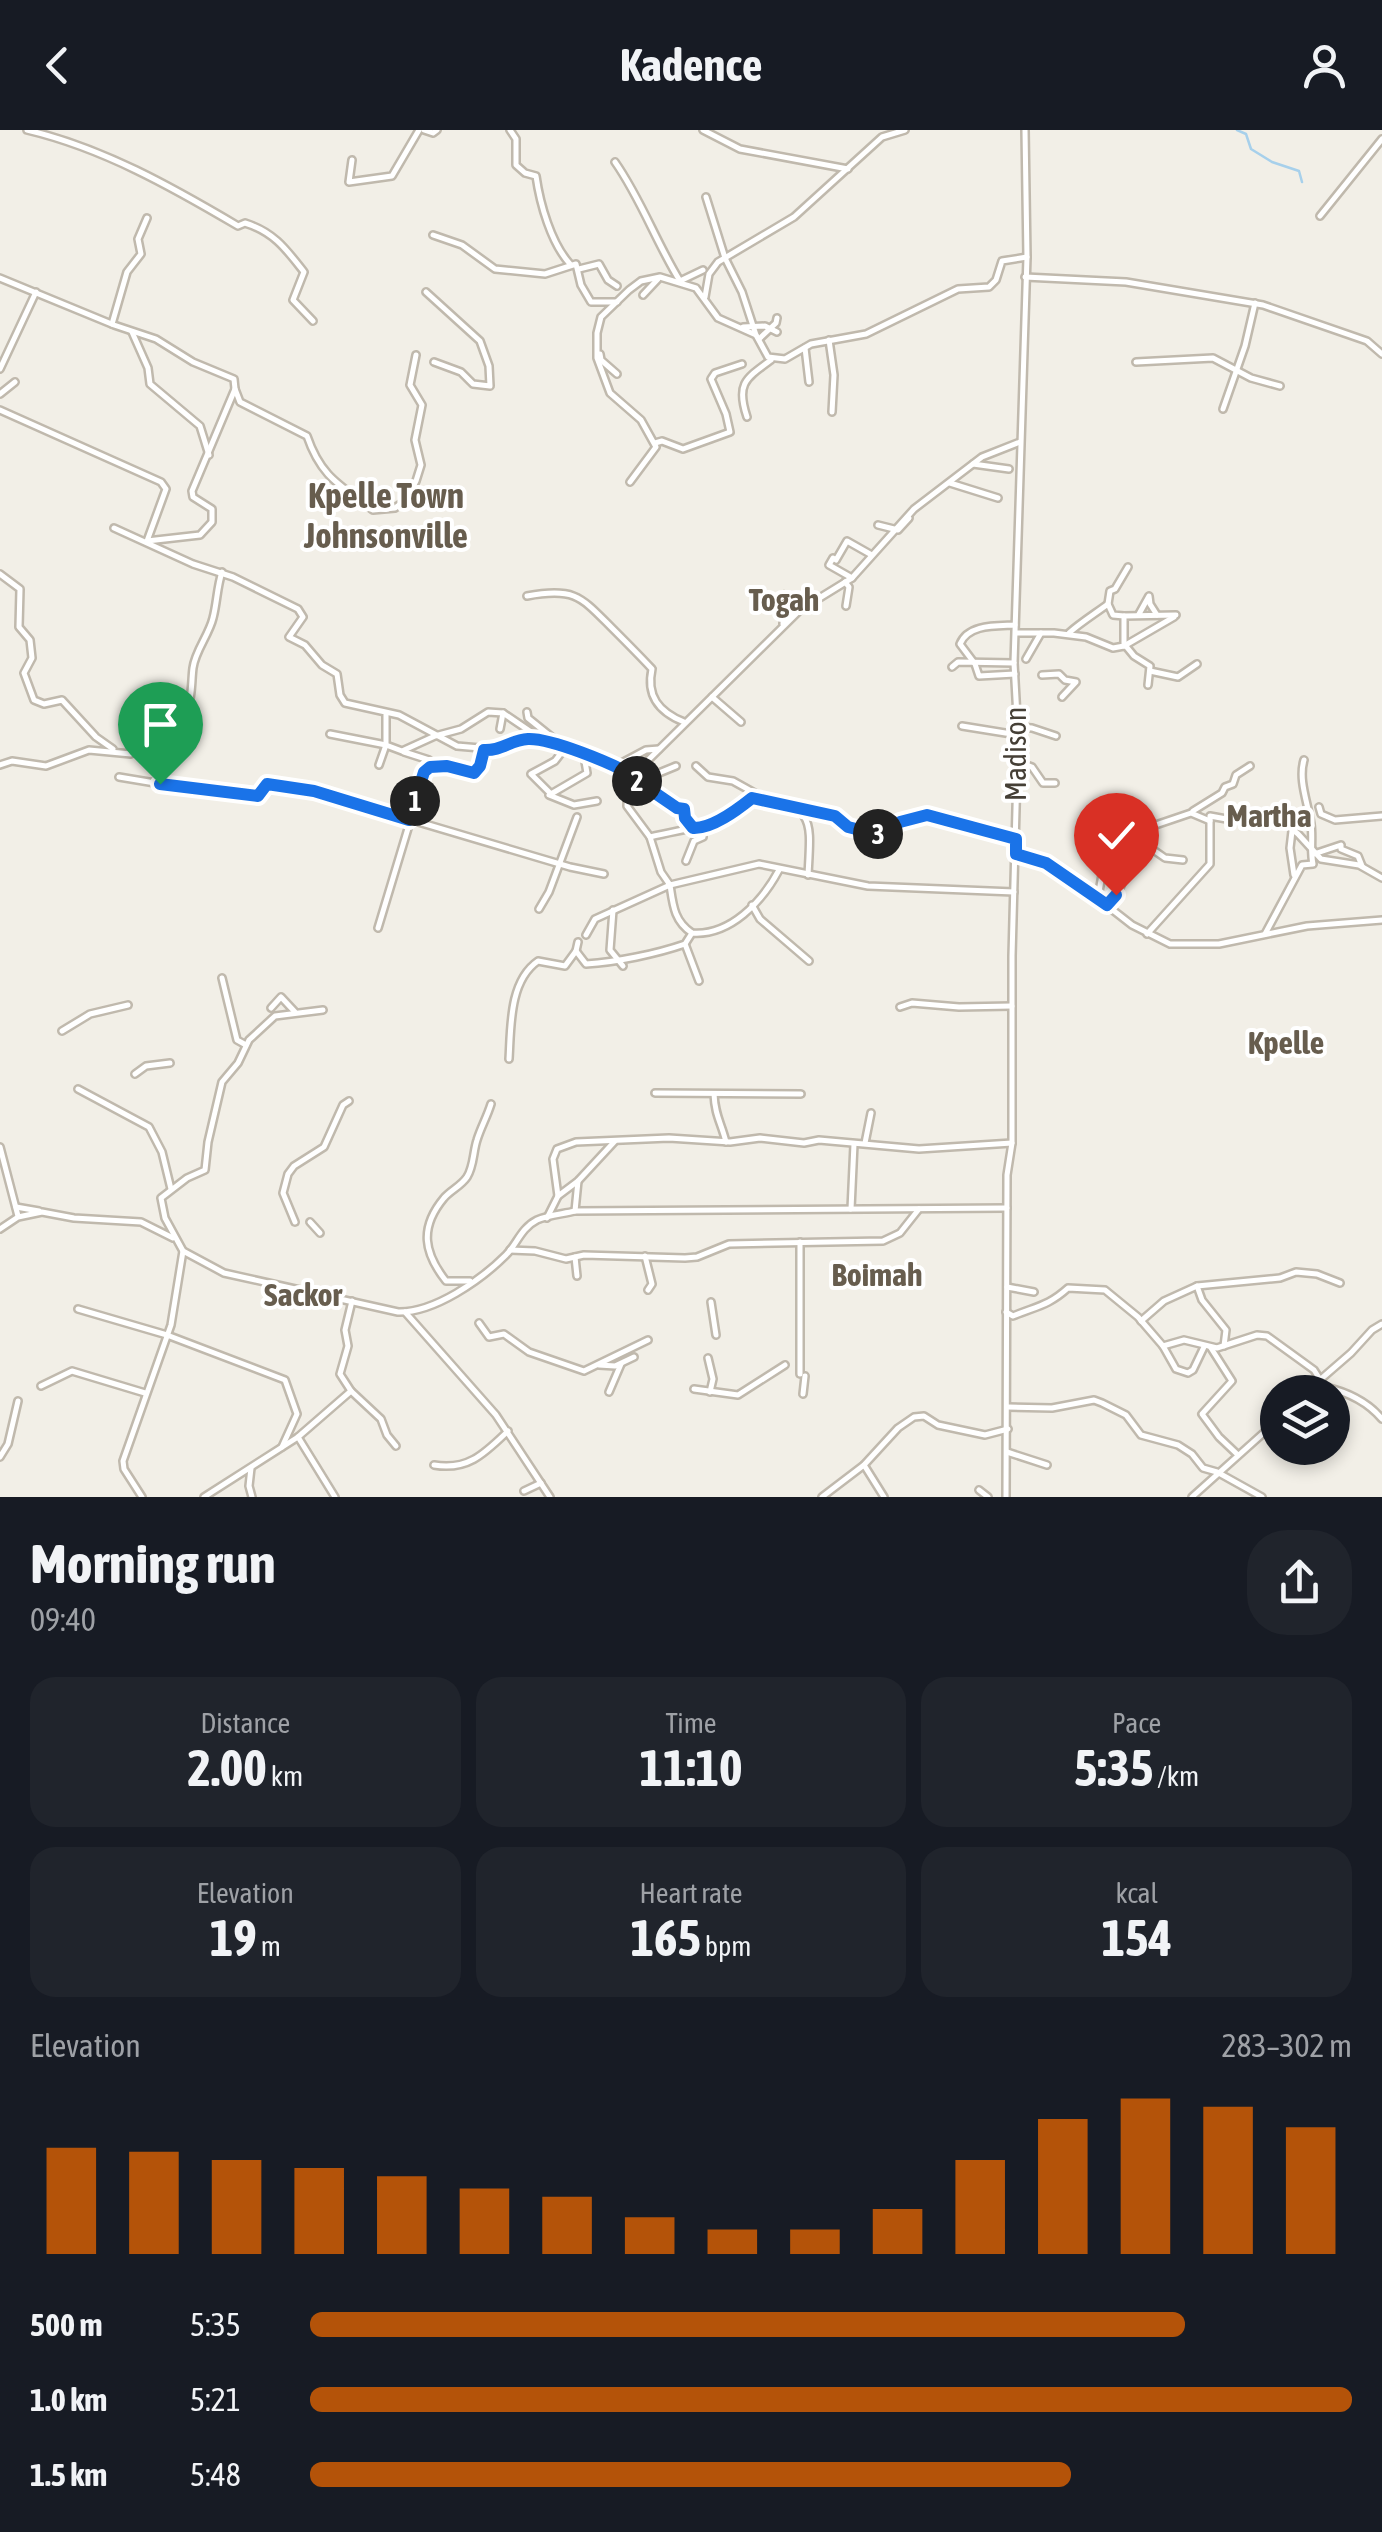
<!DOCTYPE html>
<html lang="en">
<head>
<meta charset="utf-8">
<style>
	body { margin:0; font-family:"Asap Condensed",sans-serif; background:#20242c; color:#f1f3f6; height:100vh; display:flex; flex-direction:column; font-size:38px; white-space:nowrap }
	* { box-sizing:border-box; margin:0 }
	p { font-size:32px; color:#9ea1a6 }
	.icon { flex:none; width:55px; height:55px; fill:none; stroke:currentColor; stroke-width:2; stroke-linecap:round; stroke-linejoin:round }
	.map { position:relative; height:1367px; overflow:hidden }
	.sheet { display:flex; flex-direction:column; background:#171b24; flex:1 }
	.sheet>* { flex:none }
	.tools { position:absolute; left:1260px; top:1245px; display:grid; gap:20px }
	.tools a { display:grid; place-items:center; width:90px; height:90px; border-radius:50%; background:#171b24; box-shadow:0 5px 15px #0003; font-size:50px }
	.pin { position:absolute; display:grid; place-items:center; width:85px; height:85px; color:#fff; margin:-102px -42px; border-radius:50% 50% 50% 0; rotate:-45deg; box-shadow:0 0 10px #0007 }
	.pin .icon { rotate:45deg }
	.km { position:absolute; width:50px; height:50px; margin:-25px; border-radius:50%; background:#222; color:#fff; font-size:28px; line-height:50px; text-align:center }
	.round { display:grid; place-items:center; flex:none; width:105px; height:105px; border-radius:40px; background:#20242c }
	.head { display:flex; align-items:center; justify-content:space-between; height:170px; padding:0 30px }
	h1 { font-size:55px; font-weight:700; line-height:75px }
	.metrics { display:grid; grid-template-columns:repeat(3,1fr); gap:15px; height:170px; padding:10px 30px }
	.metrics div { display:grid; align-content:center; border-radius:25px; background:#20242c; text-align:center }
	.metrics b { font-size:50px; font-weight:700 }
	.metrics small { font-size:28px; font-weight:400 }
	.metrics p { font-size:28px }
	.chart { height:280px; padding:20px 30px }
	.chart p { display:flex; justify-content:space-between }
	.chart svg { width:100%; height:180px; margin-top:10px; stroke:#b45309; stroke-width:6 }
	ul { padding:0 30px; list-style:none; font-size:32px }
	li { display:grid; grid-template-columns:160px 120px 1fr; align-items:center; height:75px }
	li i { height:25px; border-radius:12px; background:#b45309 }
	header { display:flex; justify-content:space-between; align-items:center; height:130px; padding:0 30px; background:#171b24; font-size:45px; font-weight:700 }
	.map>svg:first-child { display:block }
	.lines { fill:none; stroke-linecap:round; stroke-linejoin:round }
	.stream { stroke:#a7d0eb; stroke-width:2.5 }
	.minor-casing { stroke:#c0b9ad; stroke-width:10 }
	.minor { stroke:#fff; stroke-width:5 }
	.route-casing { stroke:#fff; stroke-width:20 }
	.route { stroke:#1a73e8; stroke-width:12 }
	.labels { text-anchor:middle; stroke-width:8; stroke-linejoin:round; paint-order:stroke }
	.street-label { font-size:30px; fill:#453f36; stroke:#fff }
	.neighbourhood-label { font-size:32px; font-weight:bold; fill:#675d4e; stroke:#fff }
	.quarter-label { font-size:35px; font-weight:bold; fill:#675d4e; stroke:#fff }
</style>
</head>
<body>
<header><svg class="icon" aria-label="back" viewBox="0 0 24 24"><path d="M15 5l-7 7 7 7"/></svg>Kadence<svg class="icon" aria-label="person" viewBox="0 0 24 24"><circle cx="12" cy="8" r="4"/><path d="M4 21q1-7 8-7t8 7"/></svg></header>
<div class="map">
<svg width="1382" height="1367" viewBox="0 0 1382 1367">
	<rect width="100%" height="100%" fill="#f2efe7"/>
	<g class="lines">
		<polyline class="stream" points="1237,0 1246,4 1251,19 1272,32 1299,41 1302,52"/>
		<defs>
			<g id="minor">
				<path d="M 27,0 C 103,18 172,57 238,96 L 245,93 C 274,102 286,119 304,142 L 293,170 L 313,191"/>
				<polyline points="424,0 433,3 437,0"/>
				<path d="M 510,0 L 516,9 L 516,35 L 525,43 L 536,46 C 540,74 551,113 570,134"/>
				<polyline points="703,0 740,19 848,39"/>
				<polyline points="352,30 349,52 392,46 419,0"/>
				<path d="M 615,32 C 641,69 656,112 680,151 L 703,140"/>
				<polyline points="706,67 725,128 742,162 756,205"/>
				<polyline points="1320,86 1382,9"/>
				<polyline points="433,105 462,115 495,139 545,144 576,134 581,155 591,172 617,172"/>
				<polyline points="579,139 599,134 608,150 617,156"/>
				<polyline points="1025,147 1126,152 1263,175 1367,211 1382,224"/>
				<polyline points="0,148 114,195 156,209 193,232 234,249 235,259 192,361 193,367 212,379 212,392 200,405 147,411"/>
				<polyline points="426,162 480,211 489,236 490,256 473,254 461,242 434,232"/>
				<polyline points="643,165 658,149"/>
				<polyline points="705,167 709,144 718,132 794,87 882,7 905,0"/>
				<polyline points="112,194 127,142 141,124 138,109 147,88"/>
				<polyline points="743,197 765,196 777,202"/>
				<polyline points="132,202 148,238 150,254 200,296 209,325"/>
				<polyline points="759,209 776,193 777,188"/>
				<polyline points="829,210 834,245 832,282"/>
				<polyline points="805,218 809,252"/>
				<polyline points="600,224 601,230 617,244"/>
				<polyline points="1136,232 1213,228 1251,248 1280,256"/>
				<polyline points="0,239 36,162"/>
				<path d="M 235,259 L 240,272 L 307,306 C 321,347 340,355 373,380 L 395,378 L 407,369 L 416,351 L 421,335 L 415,310 L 422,275 L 410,255 L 416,225"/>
				<polyline points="0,264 15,252"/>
				<polyline points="1223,279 1245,216 1255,173"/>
				<polyline points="0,280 161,352 166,359 147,411"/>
				<path d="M 747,287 C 736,254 745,249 771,230"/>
				<polyline points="655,313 662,311 683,319 730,302 726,284 711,249 715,243 742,234"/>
				<polyline points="973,334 1009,339"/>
				<polyline points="630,352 656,317 641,290 610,263 597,228 597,203 601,187 629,160 641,151 660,147 696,158 718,188 756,205 768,227 785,229 811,214 866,204 958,159 989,157 996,150 1002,131 1027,127"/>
				<polyline points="950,353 998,368"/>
				<polyline points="878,395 898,400 909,388"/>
				<polyline points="114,398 193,434 233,447 298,479 303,487 289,507 305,515 322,535 337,544 340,565 345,573 399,585 457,616 503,620 522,609 543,609 616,636"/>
				<polyline points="0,444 20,459 19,497 30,510 32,528 24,543 34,570 44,574 62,570 96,607 113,619"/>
				<polyline points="852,448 829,435 833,428 836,430 847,411 870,424"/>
				<polyline points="845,452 849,457 846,476"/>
				<path d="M 527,466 C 575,457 581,467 612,498 C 625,511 639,525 652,539 C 646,566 659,582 684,592"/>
				<polyline points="1139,484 1149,466 1150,474 1157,485"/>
				<polyline points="1124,486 1113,485 1108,474 1110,461 1115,459 1128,437"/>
				<polyline points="783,494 784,477 777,471 784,465 801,479"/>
				<polyline points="1016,503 1054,503 1086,507 1113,518 1124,516 1124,486 1176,485"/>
				<path d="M 1069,503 C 1080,493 1096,483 1108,474"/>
				<polyline points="1125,515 1134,526 1150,536 1148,555"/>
				<polyline points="1124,516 1174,487"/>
				<polyline points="1026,529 1041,503"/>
				<polyline points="952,537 958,532 1014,533"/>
				<polyline points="1150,541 1178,547 1197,534"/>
				<path d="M 1015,544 L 979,546 L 975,534 L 960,514 C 968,494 996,496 1015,495"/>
				<polyline points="1042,545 1059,544 1065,550 1076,552 1062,567"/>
				<polyline points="712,567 741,592"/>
				<polyline points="527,582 528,588 559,613"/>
				<polyline points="386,585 386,615 402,621 435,606 461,599 488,582 503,583 540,608"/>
				<polyline points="962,596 1018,605"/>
				<polyline points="1018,597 1032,598 1056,606"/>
				<polyline points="500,599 503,583"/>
				<polyline points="330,604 386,615 379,635"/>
				<polyline points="565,618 555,631 531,644 551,664 587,643 584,626"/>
				<polyline points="404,622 429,630"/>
				<polyline points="1018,632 1032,637 1043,653 1055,653"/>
				<path d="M 0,635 L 12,631 L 46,636 L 89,620 L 131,624 C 143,600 168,604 184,583 C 193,570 191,553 193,538 C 195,521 209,505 213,488 C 217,473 217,457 222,442"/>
				<polyline points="696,636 708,647 733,651 762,667"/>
				<polyline points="632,645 616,636 646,620 659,619"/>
				<polyline points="119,647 209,662 258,666 267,654 314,661 570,737 604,744"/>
				<polyline points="628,650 636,650 677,678 684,679 685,688 691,697"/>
				<polyline points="651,659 654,645 676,636"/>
				<polyline points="549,665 574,675 597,671"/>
				<polyline points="1319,677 1321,684 1335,690 1382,686"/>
				<polyline points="802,680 835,686 849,697 876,704 888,701 900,692 927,685 1016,709"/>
				<polyline points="1193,681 1222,663 1225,657 1233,654 1236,645 1250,636"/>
				<polyline points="1092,698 1104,734 1098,767"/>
				<path d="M 1101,700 L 1132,703 C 1132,723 1124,763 1107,775"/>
				<polyline points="1132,703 1191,683 1210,691"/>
				<polyline points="1138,704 1152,711 1152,719 1165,728 1183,730"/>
				<polyline points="650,707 661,742 670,755 759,734 868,756 1014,762"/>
				<polyline points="1314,724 1341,715 1341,719 1358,726 1362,736"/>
				<polyline points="1016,725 1045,733 1068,745 1132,795 1170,814 1219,814 1307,796 1382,790"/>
				<polyline points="686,731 694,711 703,707 703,698"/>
				<path d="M 808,745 C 811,689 816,675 752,668 C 714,699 695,696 650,707 L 627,676 L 628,650 L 800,480 L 852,448 L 914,379 L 982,327 L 1020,312"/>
				<polyline points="1294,745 1290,718 1294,684"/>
				<polyline points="752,775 760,789 809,831"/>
				<polyline points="539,779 549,762 577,687"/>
				<polyline points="613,780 610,820 623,836"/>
				<polyline points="378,798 425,642 435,636 474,643 480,636 484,620"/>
				<polyline points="1147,804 1210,734 1210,686 1232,690 1274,684 1298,704 1321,729 1359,735 1382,748"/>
				<path d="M 1265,804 L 1302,735 L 1313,734 C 1310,721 1313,707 1311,694 C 1308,673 1298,650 1304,630"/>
				<path d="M 586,805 L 595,789 L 670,755 C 673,775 674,791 692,803 C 730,806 762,772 779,740"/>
				<polyline points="685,814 699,851"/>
				<path d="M 576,821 L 586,834 C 617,832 656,824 685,814 L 692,803"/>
				<polyline points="222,848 237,910 246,915"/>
				<polyline points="900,877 912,873 959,877 1012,876"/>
				<polyline points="271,878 281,867 295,882"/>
				<polyline points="62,901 90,884 128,875"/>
				<path d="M 509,929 C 511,897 509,851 538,831 L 565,836 L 576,821 L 578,812"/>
				<polyline points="135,944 146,936 170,933"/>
				<polyline points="78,959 149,997 162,1022 171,1059"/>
				<polyline points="655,963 801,964"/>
				<path d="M 714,964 C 715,986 721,992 726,1012"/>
				<polyline points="865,1013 871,983"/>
				<polyline points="0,1017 18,1086"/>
				<polyline points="558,1066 578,1051 615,1011"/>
				<polyline points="16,1077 39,1081"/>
				<polyline points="851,1079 854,1014"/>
				<polyline points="575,1081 578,1051"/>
				<polyline points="547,1088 558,1066 553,1029 557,1019 576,1012 669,1008 730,1012 760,1008 804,1013 819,1010 919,1019 1012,1013"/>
				<polyline points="295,1092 283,1063 288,1044 294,1036 324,1017 343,975 349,971"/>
				<polyline points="310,1092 320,1103"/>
				<polyline points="0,1099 18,1087 42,1082 74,1088 141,1092 173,1108"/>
				<polyline points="510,1120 535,1121 566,1129 584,1125 685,1128 697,1127 729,1114 883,1111 900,1103 919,1079"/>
				<path d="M 183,1121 L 224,1143 L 398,1182 C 434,1183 481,1150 506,1125 C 517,1114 521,1098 537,1090 C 548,1085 563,1084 575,1081 L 1007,1078"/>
				<polyline points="645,1126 652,1154 648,1160"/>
				<polyline points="575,1127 577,1146"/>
				<path d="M 470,1151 L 446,1151 C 424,1123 419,1098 444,1068 C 451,1060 461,1056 467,1047 C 474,1036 473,1022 477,1010 C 481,997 487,987 491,974"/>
				<polyline points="1007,1157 1034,1162"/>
				<polyline points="711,1172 716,1205"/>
				<polyline points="78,1179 167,1205 285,1250 297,1284 282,1317"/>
				<polyline points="405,1182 496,1285 550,1367"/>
				<path d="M 1006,1182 L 1013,1186 C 1037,1176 1048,1176 1068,1158 L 1105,1160 L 1138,1187 L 1163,1216 L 1184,1210 L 1217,1218 L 1257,1205 L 1267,1206 L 1314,1240 L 1325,1257 C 1347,1262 1367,1271 1382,1289"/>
				<polyline points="1141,1191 1164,1171 1197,1156"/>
				<polyline points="479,1193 489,1207 504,1204 529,1222 584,1241 648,1210"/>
				<polyline points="1163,1216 1176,1239 1188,1243 1193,1240 1204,1217"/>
				<polyline points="1224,1216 1226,1200 1202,1170 1197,1156 1280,1148 1296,1142 1317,1144 1340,1153"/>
				<polyline points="1211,1218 1232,1251 1202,1284 1219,1307 1238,1325"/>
				<polyline points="708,1228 713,1249 710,1262"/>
				<polyline points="599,1235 615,1236 634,1227"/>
				<polyline points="800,1244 800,1112"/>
				<polyline points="41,1256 72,1241 145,1263"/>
				<polyline points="694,1259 738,1265 785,1235"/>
				<polyline points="351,1261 381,1289 387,1305 396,1316"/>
				<polyline points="609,1262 621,1234"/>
				<polyline points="1306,1262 1351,1223 1372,1200 1382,1194"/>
				<polyline points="803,1264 805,1246"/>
				<polyline points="1008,1277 1052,1278 1094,1270 1102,1273 1126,1285 1141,1305 1178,1315 1192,1324 1203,1338 1217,1342 1262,1367"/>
				<polyline points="298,1307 335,1367"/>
				<polyline points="1007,1322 1047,1335"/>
				<polyline points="0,1327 8,1314 18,1271"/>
				<path d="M 434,1335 C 468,1341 485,1323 508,1301"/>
				<polyline points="864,1335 884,1367"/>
				<polyline points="251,1338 249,1356 252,1367"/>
				<polyline points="979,1360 988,1367"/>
				<polyline points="524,1361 541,1353"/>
				<polyline points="142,1367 124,1339 123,1331 171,1195 183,1121 165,1088 161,1068 187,1048 205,1040 208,1012 222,952 238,933 249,910 275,886 323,880"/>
				<polyline points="204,1367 298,1307 351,1261 340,1244 348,1216 345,1200 352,1171"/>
				<polyline points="822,1367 864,1335 898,1298 914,1287 924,1286 938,1295 985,1305 1008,1299"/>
				<polyline points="1006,1367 1007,1045 1012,1013 1012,826 1018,605 1014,533 1027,127 1025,0"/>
				<polyline points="1192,1367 1278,1290"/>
			</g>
		</defs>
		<use href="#minor" class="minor-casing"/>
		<use href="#minor" class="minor"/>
	</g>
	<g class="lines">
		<defs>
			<path id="route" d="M 160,654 L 258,666 L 267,654 L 314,661 L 409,690 L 424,642 L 430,637 L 447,636 L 474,643 L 480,636 L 484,620 C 502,621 510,610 528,609 C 551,608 611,633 632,645 L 628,650 L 636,650 L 677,678 L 684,679 L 685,688 L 693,698 C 712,699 737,680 752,668 L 835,686 L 848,697 L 876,704 L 888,701 L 900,692 L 927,685 L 1016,709 L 1016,724 L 1046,733 L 1107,775 L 1116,765"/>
		</defs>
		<use href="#route" class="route-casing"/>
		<use href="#route" class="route"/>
	</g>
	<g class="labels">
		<g class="street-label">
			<text transform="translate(1016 624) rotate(-90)" y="10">Madison</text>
		</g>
		<g class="neighbourhood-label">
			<text x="784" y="481">Togah</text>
			<text x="1269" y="697">Martha</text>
			<text x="1286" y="924">Kpelle</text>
			<text x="877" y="1156">Boimah</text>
			<text x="303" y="1176">Sackor</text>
		</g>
		<g class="quarter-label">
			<text x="386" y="378">Kpelle Town<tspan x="386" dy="40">Johnsonville</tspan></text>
		</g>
	</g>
</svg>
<div class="tools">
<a><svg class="icon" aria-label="layers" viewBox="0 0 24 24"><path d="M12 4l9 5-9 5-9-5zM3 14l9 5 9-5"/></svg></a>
</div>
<div class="pin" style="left:160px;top:654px;background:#1e9e55"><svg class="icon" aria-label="arrive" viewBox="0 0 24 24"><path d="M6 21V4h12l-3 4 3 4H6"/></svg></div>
<div class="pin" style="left:1116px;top:765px;background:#d93025"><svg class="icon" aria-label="check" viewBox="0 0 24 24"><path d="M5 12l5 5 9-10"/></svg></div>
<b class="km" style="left:415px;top:671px">1</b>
<b class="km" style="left:637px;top:651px">2</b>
<b class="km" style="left:878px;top:704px">3</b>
</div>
<section class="sheet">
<div class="head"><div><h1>Morning run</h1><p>09:40</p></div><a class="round"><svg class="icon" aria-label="share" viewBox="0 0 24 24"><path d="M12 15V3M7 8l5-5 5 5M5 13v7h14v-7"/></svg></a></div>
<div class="metrics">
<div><p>Distance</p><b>2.00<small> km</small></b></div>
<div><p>Time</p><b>11:10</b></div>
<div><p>Pace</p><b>5:35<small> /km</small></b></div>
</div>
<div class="metrics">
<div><p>Elevation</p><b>19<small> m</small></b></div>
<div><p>Heart rate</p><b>165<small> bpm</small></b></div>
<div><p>kcal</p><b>154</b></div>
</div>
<div class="chart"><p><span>Elevation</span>283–302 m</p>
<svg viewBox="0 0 160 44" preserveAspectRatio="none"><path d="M5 44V18M15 44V19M25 44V21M35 44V23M45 44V25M55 44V28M65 44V30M75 44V35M85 44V38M95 44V38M105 44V33M115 44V21M125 44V11M135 44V6M145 44V8M155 44V13"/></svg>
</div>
<ul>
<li><b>500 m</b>5:35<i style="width:84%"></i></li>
<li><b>1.0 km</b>5:21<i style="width:100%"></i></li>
<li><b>1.5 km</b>5:48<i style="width:73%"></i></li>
</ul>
</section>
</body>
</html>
